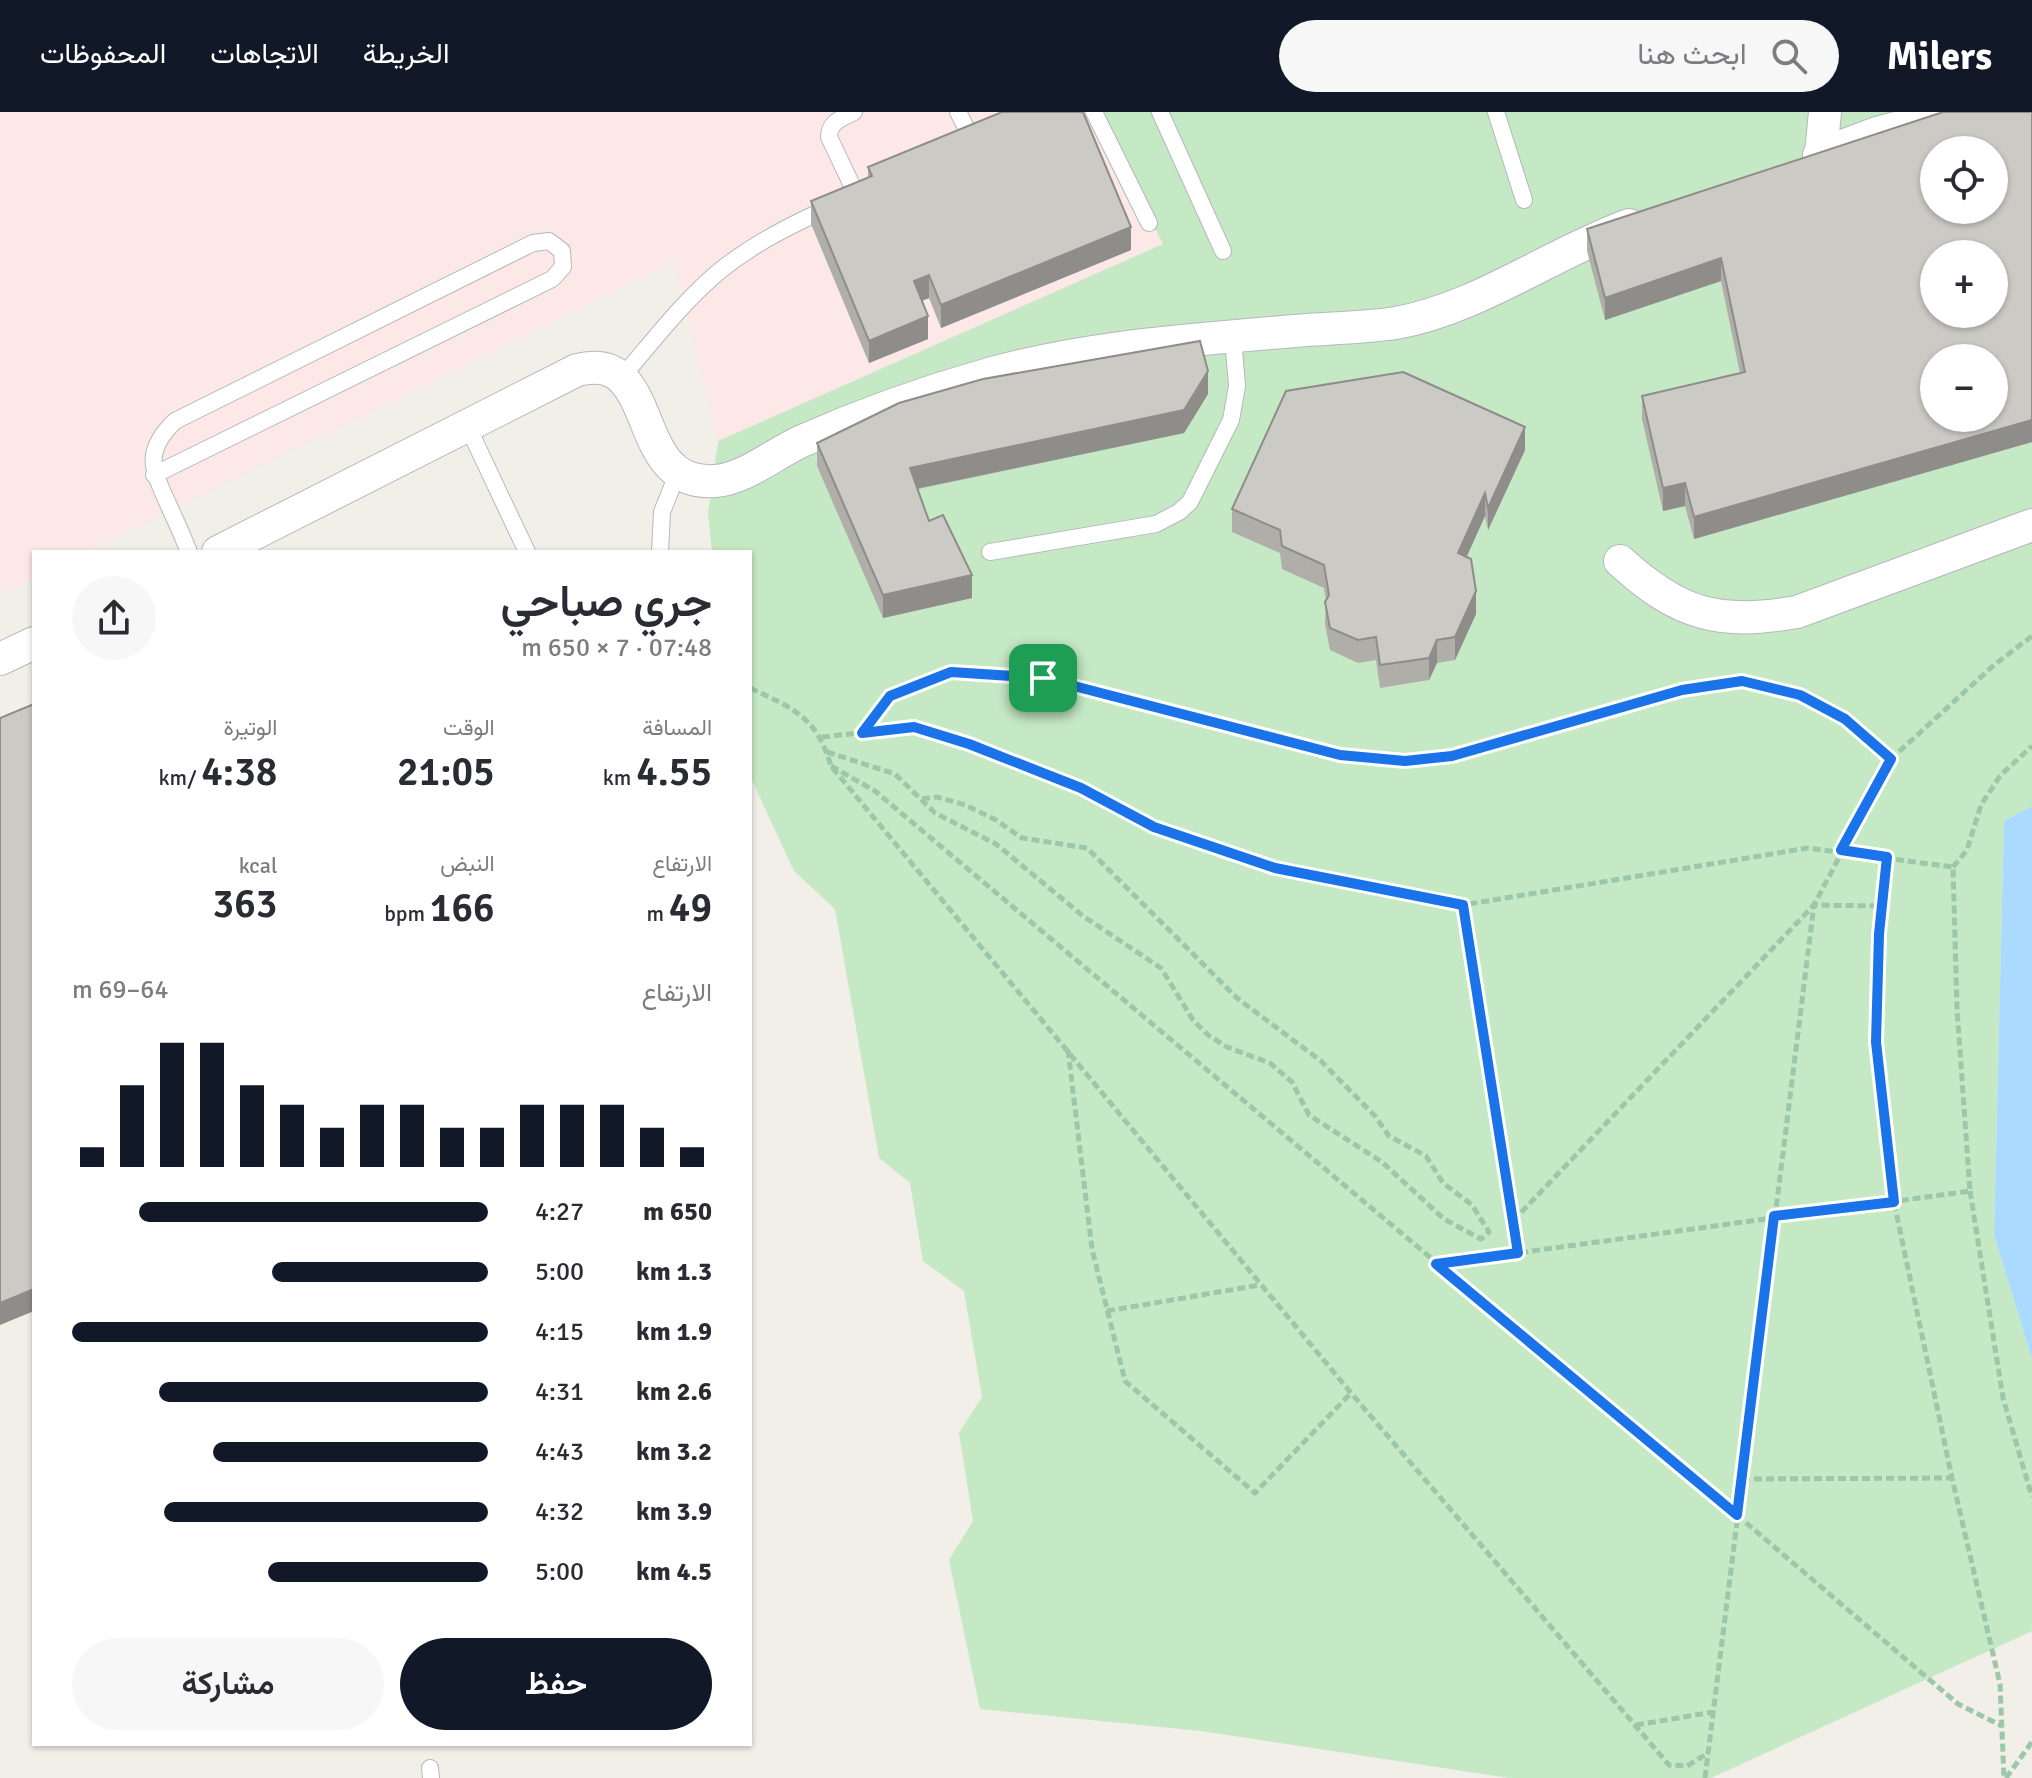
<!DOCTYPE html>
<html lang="ar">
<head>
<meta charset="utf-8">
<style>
	body { margin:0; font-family:Signika,Vazirmatn,sans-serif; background:#f7f7f7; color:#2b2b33; direction:rtl; height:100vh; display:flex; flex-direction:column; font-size:30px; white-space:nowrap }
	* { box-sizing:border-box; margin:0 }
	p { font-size:26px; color:#7c7c81 }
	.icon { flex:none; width:44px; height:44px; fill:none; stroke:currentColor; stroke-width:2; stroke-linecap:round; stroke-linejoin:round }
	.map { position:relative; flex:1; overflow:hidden; direction:ltr }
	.sheet { position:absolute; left:32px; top:438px; width:720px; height:1196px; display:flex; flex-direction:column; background:#fff; border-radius:0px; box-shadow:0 2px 6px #0004; direction:rtl }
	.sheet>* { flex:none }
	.tools { position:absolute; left:1920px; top:24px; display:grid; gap:16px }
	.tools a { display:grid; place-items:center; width:88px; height:88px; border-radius:50%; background:#fff; box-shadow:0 2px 6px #0004; font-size:40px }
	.pin { position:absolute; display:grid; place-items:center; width:68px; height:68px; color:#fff; margin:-34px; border-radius:16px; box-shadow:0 4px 12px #0006 }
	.round { display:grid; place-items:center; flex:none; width:84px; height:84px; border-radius:42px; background:#f7f7f7 }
	.overview { display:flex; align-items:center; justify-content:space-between; height:136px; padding:0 40px }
	h1 { font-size:44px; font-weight:600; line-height:60px }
	.stats { display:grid; grid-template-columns:repeat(3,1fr); gap:12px; height:136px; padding:8px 40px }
	.stats div { display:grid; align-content:center }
	.stats b { font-size:40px; font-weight:600 }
	.stats small { font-size:22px; font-weight:400 }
	.stats p { font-size:22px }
	.chart { height:224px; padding:16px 40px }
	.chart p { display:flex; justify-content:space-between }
	.chart svg { width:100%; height:144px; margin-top:8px; stroke:#111827; stroke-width:6 }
	.action { display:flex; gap:16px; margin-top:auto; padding:16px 40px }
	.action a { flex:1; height:92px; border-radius:48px; background:#111827; color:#fff; font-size:32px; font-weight:600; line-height:92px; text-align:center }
	.action a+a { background:#f7f7f7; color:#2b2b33 }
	ul { padding:0 40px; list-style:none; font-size:26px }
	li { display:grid; grid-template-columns:128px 96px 1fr; align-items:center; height:60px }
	li i { height:20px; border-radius:10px; background:#111827 }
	header { display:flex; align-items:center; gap:48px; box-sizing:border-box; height:112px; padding:0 40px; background:#111827; color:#fff }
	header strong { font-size:38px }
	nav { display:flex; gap:44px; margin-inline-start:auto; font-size:28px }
	.search { width:560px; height:72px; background:#f7f7f7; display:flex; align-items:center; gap:20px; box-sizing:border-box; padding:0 28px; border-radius:44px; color:#7c7c81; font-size:30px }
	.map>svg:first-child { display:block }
	.medical { fill:#fce8e6 }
	.green { fill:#c5e8c5; fill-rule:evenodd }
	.water { fill:#aadaff }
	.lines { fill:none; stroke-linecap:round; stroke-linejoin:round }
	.service-casing { stroke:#b5b8bc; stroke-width:18 }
	.minor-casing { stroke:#b5b8bc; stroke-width:34 }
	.path { stroke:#9cc7a9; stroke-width:5; stroke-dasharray:8 4; stroke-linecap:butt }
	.service { stroke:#fff; stroke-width:16 }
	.minor { stroke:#fff; stroke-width:32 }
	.wall { fill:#afaea9 }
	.shaded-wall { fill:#8f8d8a }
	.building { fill:#cccac5; stroke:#8f8d8a; stroke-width:2; fill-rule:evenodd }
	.route-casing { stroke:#fff; stroke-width:16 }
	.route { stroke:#1a73e8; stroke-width:10 }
</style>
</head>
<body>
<header>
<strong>Milers</strong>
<div class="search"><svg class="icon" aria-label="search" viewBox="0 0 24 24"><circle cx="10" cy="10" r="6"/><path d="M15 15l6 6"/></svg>ابحث هنا</div>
<nav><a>الخريطة</a><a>الاتجاهات</a><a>المحفوظات</a></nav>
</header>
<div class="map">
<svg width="2032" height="1666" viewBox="0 0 2032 1666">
	<rect width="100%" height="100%" fill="#f1efe8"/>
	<polygon class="medical" points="0,0 1095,0 1163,132 718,329 674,150 86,440 34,440 34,466 0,483"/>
	<path class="green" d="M 1095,0 L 2032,0 L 2032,694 L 2004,709 L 1994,1123 L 2032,1247 L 2032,1519 L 1711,1666 L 1509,1666 L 1201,1619 L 980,1597 L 949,1448 L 973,1409 L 959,1321 L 982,1285 L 964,1179 L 923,1149 L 910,1071 L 879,1046 L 835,797 L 794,759 L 750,664 L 750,440 L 712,440 L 708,402 L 718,329 L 1163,132 ZM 1934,38 L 1994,38 L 1994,98 L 1934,98 ZM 1934,142 L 1994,142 L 1994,202 L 1934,202 ZM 1934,246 L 1994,246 L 1994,306 L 1934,306 Z"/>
	<polygon class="water" points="2032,694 2032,1247 1994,1123 2004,709"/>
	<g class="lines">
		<defs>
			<g id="service">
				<path d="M 854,0 C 842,6 829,10 829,25 L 856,82"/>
				<polyline points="958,0 972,27"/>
				<polyline points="1094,0 1149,111"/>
				<polyline points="1160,0 1223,139"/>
				<polyline points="1496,0 1524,88"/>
				<path d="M 622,265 C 654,228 684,188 722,157 C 755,131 791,113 828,96"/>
				<polyline points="468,315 527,440"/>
				<path d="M 154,363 L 552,167 L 563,155 L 562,139 L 549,129 L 533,131 L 175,309 C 142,341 153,358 169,394 C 176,409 183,425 189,440"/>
				<polyline points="660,440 662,400 678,360"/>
				<polyline points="990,440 1156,412 1179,400 1190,390 1231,308 1237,274 1233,225"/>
				<polyline points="430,1656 431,1666"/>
			</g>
			<g id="minor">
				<polyline points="1821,42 1825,0"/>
				<polyline points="1819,43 1877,21 1957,0"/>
				<path d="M 218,440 L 577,258 C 663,236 627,376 715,369 C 745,367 775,341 802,329 C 864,302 925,280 989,262 C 1088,234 1192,228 1294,219 C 1328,216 1363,216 1396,211 C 1479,196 1550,142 1629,113"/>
				<path d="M 1620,449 C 1678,502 1718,514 1797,500 L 2032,413"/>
				<polyline points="0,547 34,531"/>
			</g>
		</defs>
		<use href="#service" class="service-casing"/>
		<use href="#minor" class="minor-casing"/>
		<g class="path">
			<path d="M 750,576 C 794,597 816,604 831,654 L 1351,1281 L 1669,1653 L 1687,1654 L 1708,1641"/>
			<polyline points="862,621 890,584 951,560 1043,566 1340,643 1405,649 1452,644 1682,578 1742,569 1800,583 1845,607 1891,647"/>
			<polyline points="822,625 914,615 969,632 1081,676 1154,715 1275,756 1463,793 1518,1141"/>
			<polyline points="827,640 895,662 935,701 996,732 1083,804 1161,856 1193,908 1208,923 1227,935 1270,951 1292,970 1309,1003 1382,1050 1444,1107 1481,1127 1489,1120 1472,1093 1443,1071 1426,1044 1389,1024 1375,1004 1321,949 1237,886 1087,736 1022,726 996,708 965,693 937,685 920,687"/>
			<polyline points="831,654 875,679 1737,1403 1958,1592 2002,1614"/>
			<polyline points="1953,755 1967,738 1981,693 2000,664 2032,634"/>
			<polyline points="1883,794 1887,745"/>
			<polyline points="1068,938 1092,1137 1125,1269 1255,1381 1351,1281"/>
			<polyline points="1970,1079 2003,1286 2032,1385"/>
			<polyline points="1513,1109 1814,793 1883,794 1879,822 1876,930 1894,1090 1952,1366 2000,1572 2004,1666"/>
			<polyline points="1437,1152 1970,1079 1957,897 1953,755 1808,736 1463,793"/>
			<polyline points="1107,1199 1260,1173"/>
			<polyline points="1742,1367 1952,1366"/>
			<polyline points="1636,1613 1713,1600"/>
			<polyline points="1705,1666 1814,793 1891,647 1994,553 2032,524"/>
			<polyline points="2006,1666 2032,1630"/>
		</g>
		<use href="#service" class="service"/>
		<use href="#minor" class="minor"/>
	</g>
	<g class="wall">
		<polygon points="2032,0 2032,330 1694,427 1685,394 1663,399 1642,307 1642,284 1740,261 1721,169 1605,208 1587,139 1587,117"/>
		<polygon points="868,55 1131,138 941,216 929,186 922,189 928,227 869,251 811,112 811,89 868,66"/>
		<polygon points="1208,282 1184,321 918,377 929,409 972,486 883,506 817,354 817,331"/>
		<polygon points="1525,338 1488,418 1485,404 1466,445 1476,502 1455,548 1437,551 1429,568 1380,576 1376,548 1358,551 1330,538 1325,512 1326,488 1324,476 1282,457 1280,441 1232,420 1232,397"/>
	</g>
	<g class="shaded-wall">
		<polygon points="1131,115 1131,138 941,216 941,193"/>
		<polygon points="1721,146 1721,169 1605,208 1605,186"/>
		<polygon points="929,163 929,186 914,192 914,169"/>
		<polygon points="928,204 928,227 869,251 869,229"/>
		<polygon points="1208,259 1208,282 1184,321 910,378 910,356"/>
		<polygon points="2032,308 2032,330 1694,427 1694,405"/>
		<polygon points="1525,315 1525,338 1488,418 1488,396"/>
		<polygon points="1685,371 1685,394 1663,399 1663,376"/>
		<polygon points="1485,381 1485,404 1458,464 1458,441"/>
		<polygon points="972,463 972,486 883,506 883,483"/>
		<polygon points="1476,479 1476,502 1455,548 1455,525"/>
		<polygon points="1437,528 1437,551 1429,568 1429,546"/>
		<polygon points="34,1177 34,1199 0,1213 0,1191"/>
	</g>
	<g class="building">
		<polygon points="1002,0 1083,0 1131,115 941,193 929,163 914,169 928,204 869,229 811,89 872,64 868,55"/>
		<path d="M 1943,0 L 2032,0 L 2032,308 L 1694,405 L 1685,371 L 1663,376 L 1642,284 L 1745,260 L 1721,146 L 1605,186 L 1587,117 ZM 1934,38 L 1994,38 L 1994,98 L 1934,98 ZM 1934,142 L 1994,142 L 1994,202 L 1934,202 ZM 1934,246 L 1994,246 L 1994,306 L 1934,306 Z"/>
		<polygon points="1200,229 1208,259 1184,298 910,356 929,409 943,403 972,463 883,483 817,331 899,291 983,267"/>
		<polygon points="1403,260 1525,315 1488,396 1485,381 1458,441 1471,447 1476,479 1455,525 1437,528 1429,546 1380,553 1376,525 1358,528 1330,516 1325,490 1329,483 1324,453 1282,434 1280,418 1232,397 1286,279"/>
		<polygon points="34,592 34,1177 0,1191 0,606"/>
	</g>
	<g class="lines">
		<defs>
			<polygon id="route" points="951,560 1043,566 1340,643 1405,649 1452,644 1682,578 1742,569 1800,583 1845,607 1891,647 1841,738 1887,745 1879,822 1876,930 1894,1090 1774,1104 1737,1403 1436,1152 1518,1141 1463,793 1275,756 1154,715 1081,676 969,632 914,615 862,621 890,584"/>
		</defs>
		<use href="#route" class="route-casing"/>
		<use href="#route" class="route"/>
	</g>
</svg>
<div class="tools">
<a><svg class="icon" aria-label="locate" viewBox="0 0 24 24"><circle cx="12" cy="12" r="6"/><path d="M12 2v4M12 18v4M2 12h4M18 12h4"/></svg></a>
<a>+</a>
<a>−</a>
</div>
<div class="pin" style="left:1043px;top:566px;background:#1e9e55"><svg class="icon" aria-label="arrive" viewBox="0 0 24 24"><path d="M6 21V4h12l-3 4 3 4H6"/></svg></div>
<section class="sheet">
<div class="overview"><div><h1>جري صباحي</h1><p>07:48 · 7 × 650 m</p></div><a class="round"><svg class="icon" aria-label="share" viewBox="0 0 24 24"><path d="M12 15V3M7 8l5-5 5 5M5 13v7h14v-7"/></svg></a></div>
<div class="stats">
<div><p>المسافة</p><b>4.55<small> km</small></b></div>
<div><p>الوقت</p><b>21:05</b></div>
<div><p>الوتيرة</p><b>4:38<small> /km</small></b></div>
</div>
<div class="stats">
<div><p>الارتفاع</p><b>49<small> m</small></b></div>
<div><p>النبض</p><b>166<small> bpm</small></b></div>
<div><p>kcal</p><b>363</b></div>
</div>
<div class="chart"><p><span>الارتفاع</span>64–69 m</p>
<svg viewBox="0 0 160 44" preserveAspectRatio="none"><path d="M5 44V38M15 44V19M25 44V6M35 44V6M45 44V19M55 44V25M65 44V32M75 44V25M85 44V25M95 44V32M105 44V32M115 44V25M125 44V25M135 44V25M145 44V32M155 44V38"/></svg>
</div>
<ul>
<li><b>650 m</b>4:27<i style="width:84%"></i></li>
<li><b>1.3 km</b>5:00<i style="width:52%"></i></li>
<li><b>1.9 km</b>4:15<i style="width:100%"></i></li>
<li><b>2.6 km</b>4:31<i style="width:79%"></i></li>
<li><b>3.2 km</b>4:43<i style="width:66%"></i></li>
<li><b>3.9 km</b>4:32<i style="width:78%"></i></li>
<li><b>4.5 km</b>5:00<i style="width:53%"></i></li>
</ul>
<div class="action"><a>حفظ</a><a>مشاركة</a></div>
</section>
</div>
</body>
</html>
